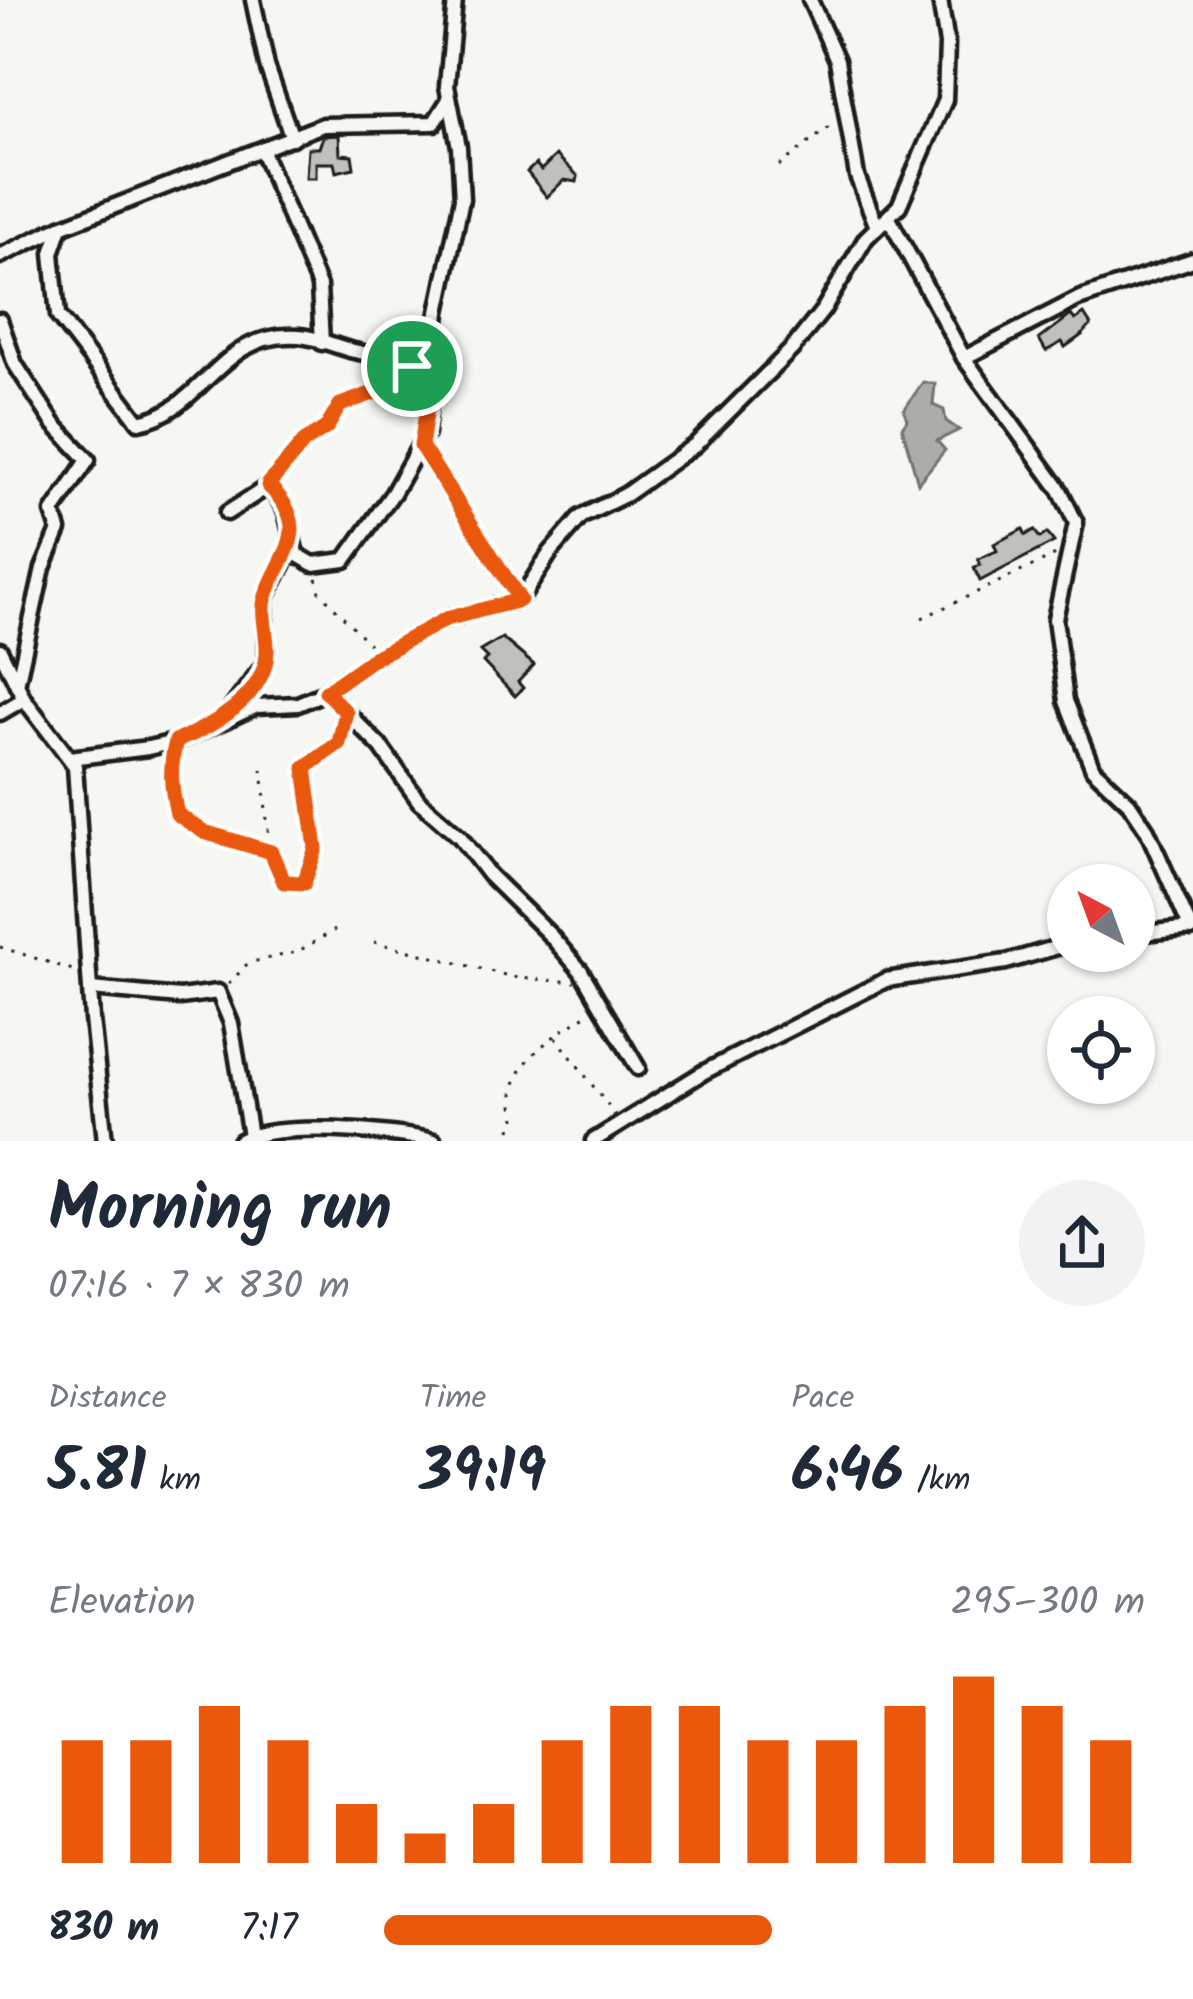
<!DOCTYPE html>
<html lang="en">
<head>
<meta charset="utf-8">
<style>
	body { margin:0; font-family:Kalam,sans-serif; background:#f2f2f3; color:#1f2937; height:100vh; display:flex; flex-direction:column; font-size:45px; white-space:nowrap }
	* { box-sizing:border-box; margin:0 }
	p { font-size:39px; color:#747a83 }
	.icon { flex:none; width:66px; height:66px; fill:none; stroke:currentColor; stroke-width:2; stroke-linecap:round; stroke-linejoin:round }
	.map { position:relative; height:1141px; overflow:hidden }
	.side { display:flex; flex-direction:column; background:#fff; flex:1 }
	.side>* { flex:none }
	.needle { width:78px; rotate:319deg }
	.buttons { position:absolute; left:1047px; top:864px; display:grid; gap:24px }
	.buttons a { display:grid; place-items:center; width:108px; height:108px; border-radius:50%; background:#fff; box-shadow:0 3px 9px #0004; font-size:60px }
	.pin { position:absolute; display:grid; place-items:center; width:102px; height:102px; color:#fff; margin:-51px; border:6px solid #fff; border-radius:50%; box-shadow:0 3px 12px #0007 }
	.round { display:grid; place-items:center; flex:none; width:126px; height:126px; border-radius:63px; background:#f2f2f3 }
	.headline { display:flex; align-items:center; justify-content:space-between; height:204px; padding:0 48px }
	h1 { font-size:66px; font-weight:800; line-height:90px }
	.figures { display:grid; grid-template-columns:repeat(3,1fr); gap:18px; height:204px; padding:12px 48px }
	.figures div { display:grid; align-content:center }
	.figures b { font-size:60px; font-weight:800 }
	.figures small { font-size:33px; font-weight:400 }
	.figures p { font-size:33px }
	.chart { height:336px; padding:24px 48px }
	.chart p { display:flex; justify-content:space-between }
	.chart svg { width:100%; height:216px; margin-top:12px; stroke:#ea580c; stroke-width:6 }
	ul { padding:0 48px; list-style:none; font-size:39px }
	li { display:grid; grid-template-columns:192px 144px 1fr; align-items:center; height:90px }
	li i { height:30px; border-radius:15px; background:#ea580c }
	.map>svg:first-child { display:block }
	.water { fill:#acaca9; stroke:#727271; stroke-width:3 }
	.building { fill:#c0c0bd; stroke:#1c1c1c; stroke-width:3 }
	.lines { fill:none; stroke-linecap:round; stroke-linejoin:round }
	.street-casing { stroke:#1c1c1c; stroke-width:21 }
	.path { stroke:#1c1c1c; stroke-width:3; stroke-dasharray:3 9; stroke-linecap:butt }
	.street { stroke:#f6f6f2; stroke-width:12 }
	.route-casing { stroke:#fff; stroke-width:24 }
	.route { stroke:#ea580c; stroke-width:15 }
</style>
</head>
<body>
<div class="map">
<svg width="1193" height="1141" viewBox="0 0 1193 1141">
	<rect width="100%" height="100%" fill="#f6f6f2"/>
	<filter id="ink" filterUnits="userSpaceOnUse"><feTurbulence type="fractalNoise" baseFrequency=".00833" numOctaves="2"/><feDisplacementMap in="SourceGraphic" scale="24" xChannelSelector="R" yChannelSelector="G"/><feConvolveMatrix kernelMatrix="1 2 1 2 8 2 1 2 1" color-interpolation-filters="sRGB"/></filter>
	<g filter="url(#ink)">
		<polygon class="water" points="923,382 935,384 933,405 944,410 946,421 959,430 937,441 945,450 918,483 902,427 907,420 904,410"/>
		<g class="building">
			<polygon points="339,135 340,154 352,155 354,168 336,172 334,163 316,163 316,178 306,178 308,148 319,148 323,136"/>
			<polygon points="556,155 578,176 577,182 564,180 547,197 527,172 536,164 541,170"/>
			<polygon points="1084,314 1091,325 1082,335 1065,347 1062,342 1046,351 1039,339 1071,315 1075,320"/>
			<polygon points="1023,529 1026,535 1034,530 1040,538 1047,533 1054,542 980,581 974,568 980,565 978,559 997,551 994,544"/>
			<polygon points="502,638 534,665 518,682 523,688 515,696 483,662 487,658 480,651"/>
		</g>
		<g class="lines">
			<defs>
				<g id="street">
					<polyline points="253,0 267,66 292,138"/>
					<polyline points="810,0 837,60 857,176 877,227"/>
					<polyline points="262,151 319,286 322,343"/>
					<polyline points="889,218 964,358 1060,490 1076,523 1055,619 1066,701 1093,769 1129,803 1147,830 1191,929"/>
					<path d="M 61,227 L 52,253 L 58,316 L 139,422 C 204,410 220,330 299,336 C 317,337 336,347 354,351 C 381,357 411,359 431,381"/>
					<polyline points="0,256 61,227 323,125 434,123 448,101"/>
					<polyline points="0,320 15,364 54,424 88,460 53,512 59,530 43,568 17,685"/>
					<polyline points="964,358 1078,299 1193,260"/>
					<polyline points="421,447 520,600"/>
					<polyline points="227,513 270,485 286,512 296,554 313,564 345,560 393,493 426,434 438,312 462,199 459,147 447,86 455,0"/>
					<polyline points="0,650 24,699 75,766 92,1019 105,1141"/>
					<polyline points="326,692 381,747 419,801 460,837 489,875 550,935 581,971 638,1068"/>
					<polyline points="0,713 24,699"/>
					<polyline points="227,714 266,662 265,600 293,546"/>
					<polyline points="70,758 148,748 179,741 257,706 298,704 326,692 374,658 446,619 520,600 550,553 581,517 625,495 695,445 792,349 823,310 866,238 899,206 945,100 947,44 940,0"/>
					<polyline points="1134,934 1193,928"/>
					<polyline points="91,989 180,997 218,992 231,1023 250,1136"/>
					<path d="M 240,1141 C 278,1121 391,1131 434,1141"/>
					<polyline points="593,1141 704,1072 886,980 1006,962 1068,944"/>
				</g>
			</defs>
			<use href="#street" class="street-casing"/>
			<g class="path">
				<polyline points="779,166 833,124"/>
				<polyline points="277,474 305,442 327,426 340,405 379,391 401,374"/>
				<polyline points="316,578 320,592 369,644"/>
				<polyline points="922,618 1056,555"/>
				<polyline points="172,757 170,781 177,814 204,832 269,851"/>
				<path d="M 262,769 L 271,861 L 282,881 L 301,884 C 330,862 302,802 305,768 L 339,743 L 343,726"/>
				<polyline points="374,942 517,978 575,982"/>
				<polyline points="0,947 76,971"/>
				<polyline points="229,984 248,963 297,952 335,930"/>
				<polyline points="556,1037 615,1115"/>
				<path d="M 506,1141 L 516,1118 C 499,1068 552,1037 589,1013"/>
			</g>
			<use href="#street" class="street"/>
		</g>
	</g>
	<g class="lines" filter="url(#ink)">
		<defs>
			<path id="route" d="M 412,366 L 431,381 L 421,446 L 520,600 L 446,619 L 374,658 L 326,692 L 346,712 L 339,743 L 305,768 L 316,848 L 304,883 L 284,882 L 271,852 L 204,832 L 177,814 C 171,788 169,768 176,741 C 212,727 265,697 267,652 C 268,634 260,613 266,596 C 281,552 315,530 268,485 L 304,442 L 327,427 L 340,405 L 379,391 Z"/>
		</defs>
		<use href="#route" class="route-casing"/>
		<use href="#route" class="route"/>
	</g>
</svg>
<div class="buttons">
<a><svg class="needle" viewBox="-14 -14 28 28"><path d="M0-13l5 13h-10z" fill="#e53935"/><path d="M0 13l5-13h-10z" fill="#747a83"/></svg></a>
<a><svg class="icon" aria-label="locate" viewBox="0 0 24 24"><circle cx="12" cy="12" r="6"/><path d="M12 2v4M12 18v4M2 12h4M18 12h4"/></svg></a>
</div>
<div class="pin" style="left:412px;top:366px;background:#1e9e55"><svg class="icon" aria-label="arrive" viewBox="0 0 24 24"><path d="M6 21V4h12l-3 4 3 4H6"/></svg></div>
</div>
<section class="side">
<div class="headline"><div><h1>Morning run</h1><p>07:16 · 7 × 830 m</p></div><a class="round"><svg class="icon" aria-label="share" viewBox="0 0 24 24"><path d="M12 15V3M7 8l5-5 5 5M5 13v7h14v-7"/></svg></a></div>
<div class="figures">
<div><p>Distance</p><b>5.81<small> km</small></b></div>
<div><p>Time</p><b>39:19</b></div>
<div><p>Pace</p><b>6:46<small> /km</small></b></div>
</div>
<div class="chart"><p><span>Elevation</span>295–300 m</p>
<svg viewBox="0 0 160 44" preserveAspectRatio="none"><path d="M5 44V19M15 44V19M25 44V12M35 44V19M45 44V32M55 44V38M65 44V32M75 44V19M85 44V12M95 44V12M105 44V19M115 44V19M125 44V12M135 44V6M145 44V12M155 44V19"/></svg>
</div>
<ul>
<li><b>830 m</b>7:17<i style="width:51%"></i></li>
</ul>
</section>
</body>
</html>
